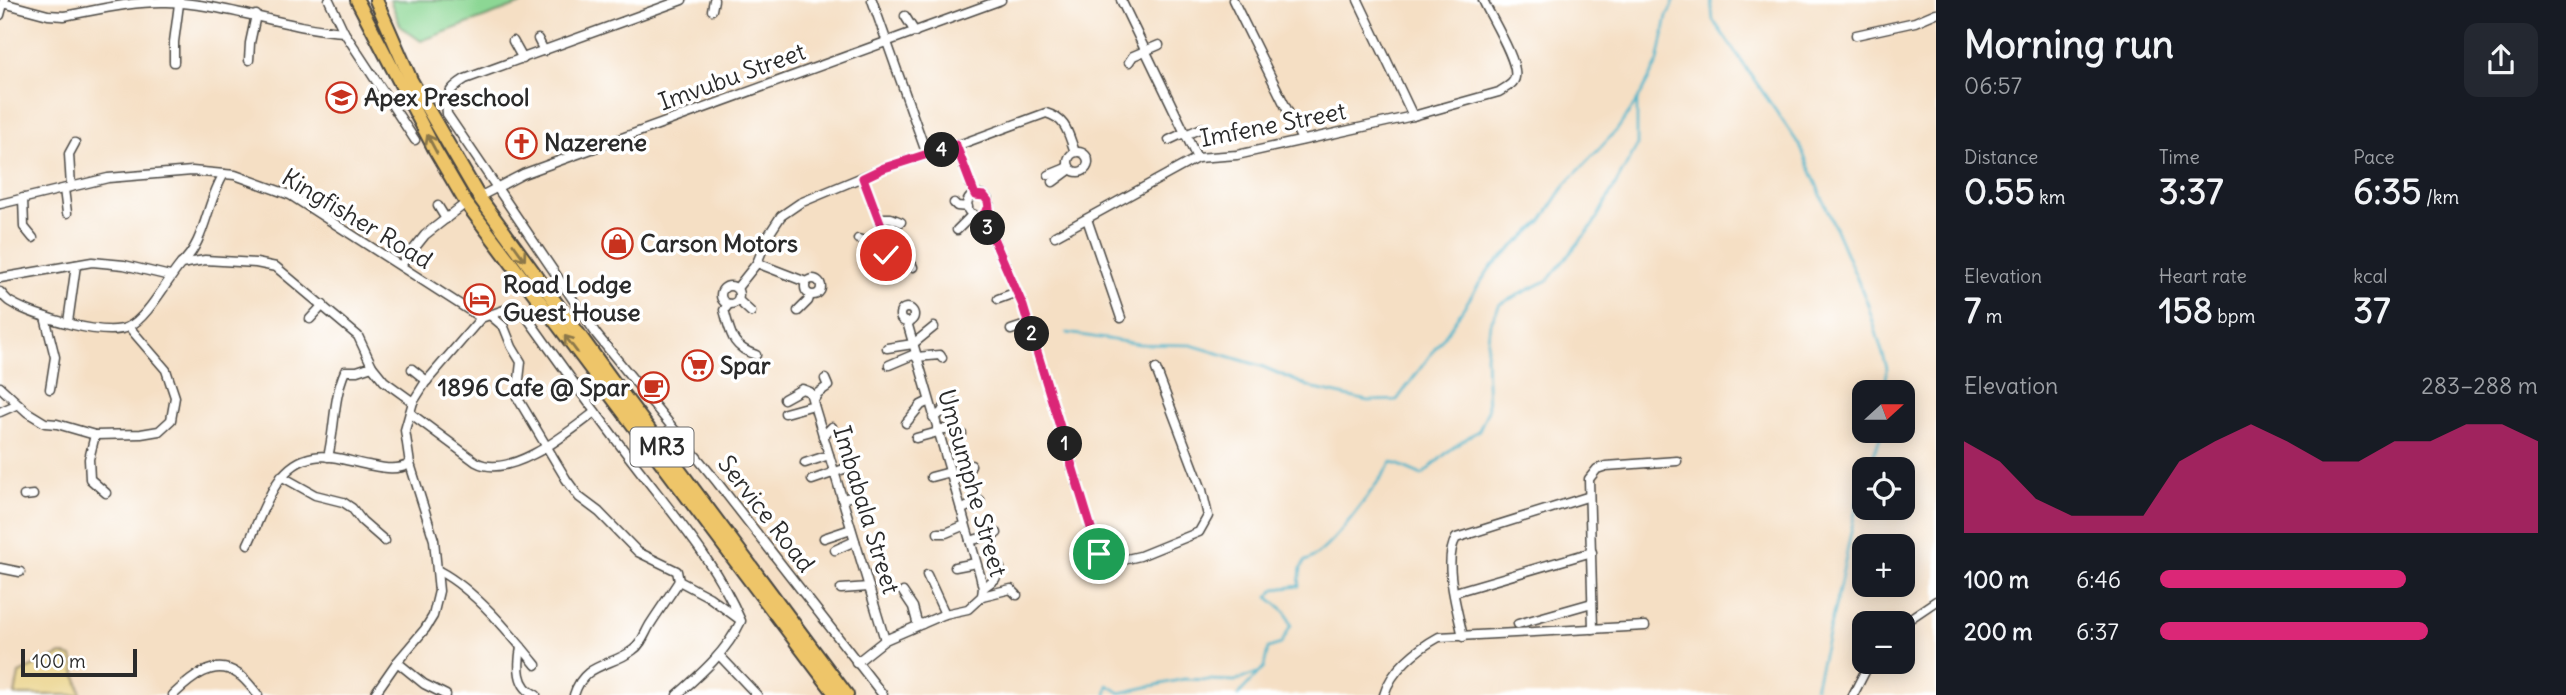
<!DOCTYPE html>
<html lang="en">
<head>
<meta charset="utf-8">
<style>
	body { margin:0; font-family:Delius,sans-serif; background:#242831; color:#f1f3f6; height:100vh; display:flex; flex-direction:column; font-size:26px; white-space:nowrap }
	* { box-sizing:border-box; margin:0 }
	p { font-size:23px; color:#9ea1a6 }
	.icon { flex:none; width:38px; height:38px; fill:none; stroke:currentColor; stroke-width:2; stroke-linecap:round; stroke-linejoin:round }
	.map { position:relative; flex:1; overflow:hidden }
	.drawer { display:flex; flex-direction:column; background:#171b24; width:630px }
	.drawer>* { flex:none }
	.needle { width:46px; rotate:69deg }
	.fabs { position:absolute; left:1852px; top:380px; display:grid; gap:14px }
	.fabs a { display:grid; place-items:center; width:63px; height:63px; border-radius:14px; background:#171b24; box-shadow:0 4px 18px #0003; font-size:35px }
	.scale { position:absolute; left:21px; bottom:18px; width:116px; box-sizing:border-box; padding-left:7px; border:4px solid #2b2b2b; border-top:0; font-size:19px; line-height:24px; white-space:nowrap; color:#2b2b2b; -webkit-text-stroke:5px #fff; paint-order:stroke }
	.pin { position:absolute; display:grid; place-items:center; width:60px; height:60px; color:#fff; margin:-30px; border:4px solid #fff; border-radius:50%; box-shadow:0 2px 7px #0007 }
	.km { position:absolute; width:35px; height:35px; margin:-18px; border-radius:50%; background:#222; color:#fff; font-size:19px; line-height:35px; text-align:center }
	.round { display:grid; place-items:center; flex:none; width:74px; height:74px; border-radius:14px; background:#242831 }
	.headline { display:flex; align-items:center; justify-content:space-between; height:119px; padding:0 28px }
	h1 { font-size:38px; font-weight:700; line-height:52px }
	.metrics { display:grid; grid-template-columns:repeat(3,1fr); gap:10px; height:119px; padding:7px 28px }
	.metrics div { display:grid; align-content:center }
	.metrics b { font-size:35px; font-weight:700 }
	.metrics small { font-size:19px; font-weight:400 }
	.metrics p { font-size:19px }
	.chart { height:196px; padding:14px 28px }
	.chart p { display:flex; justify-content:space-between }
	.chart svg { width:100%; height:126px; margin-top:7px; fill:#db2777; opacity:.7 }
	ul { padding:0 28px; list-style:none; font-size:23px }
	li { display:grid; grid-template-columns:112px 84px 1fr; align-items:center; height:52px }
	li i { height:18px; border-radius:9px; background:#db2777 }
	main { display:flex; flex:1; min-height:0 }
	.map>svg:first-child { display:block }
	.green { fill:#8cd794; stroke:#5c8160; stroke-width:2 }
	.sand { fill:#eeda9e; stroke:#8c8264; stroke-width:2 }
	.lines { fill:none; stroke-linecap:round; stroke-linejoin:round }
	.stream { stroke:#4ab2c9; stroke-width:2.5 }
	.minor-casing { stroke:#494642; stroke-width:11 }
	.highway-casing { stroke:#494642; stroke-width:16 }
	.minor { stroke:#fff; stroke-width:8 }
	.highway { stroke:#eec569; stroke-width:12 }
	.oneway { stroke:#8c784a }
	.route-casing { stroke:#fff; stroke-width:14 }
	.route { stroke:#db2777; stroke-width:9 }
	.labels { text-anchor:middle; stroke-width:7; stroke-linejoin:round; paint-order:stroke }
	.shield { fill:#fff; stroke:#6b6b6b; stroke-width:2 }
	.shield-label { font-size:23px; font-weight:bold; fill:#2b2b2b }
	.street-label { font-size:24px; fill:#2b2b2b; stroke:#fff }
	.poi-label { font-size:24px; font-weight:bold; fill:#2b2b2b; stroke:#fff; text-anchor:start }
</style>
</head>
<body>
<main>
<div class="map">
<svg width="1936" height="695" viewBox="0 0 1936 695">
	<rect width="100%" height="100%" fill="#fff"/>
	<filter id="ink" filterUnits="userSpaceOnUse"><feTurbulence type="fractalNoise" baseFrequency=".0143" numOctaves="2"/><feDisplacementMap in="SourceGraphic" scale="14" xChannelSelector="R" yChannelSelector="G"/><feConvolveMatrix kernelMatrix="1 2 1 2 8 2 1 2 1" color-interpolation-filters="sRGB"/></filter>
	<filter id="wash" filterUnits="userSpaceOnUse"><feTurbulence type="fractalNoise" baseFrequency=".00686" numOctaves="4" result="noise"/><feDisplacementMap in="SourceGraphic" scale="28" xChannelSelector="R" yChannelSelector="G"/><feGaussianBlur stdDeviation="1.57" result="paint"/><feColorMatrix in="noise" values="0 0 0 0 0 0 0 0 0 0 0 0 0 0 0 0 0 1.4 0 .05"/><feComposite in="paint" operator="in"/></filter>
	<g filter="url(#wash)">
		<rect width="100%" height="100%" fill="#f5dfc4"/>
		<polygon class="green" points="390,0 532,0 421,41 401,27"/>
		<polygon class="sand" points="61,654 72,657 81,695 15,695 19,673"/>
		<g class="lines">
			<g class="stream">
				<polyline points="1711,0 1713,20 1800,146 1867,302 1887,368 1885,392"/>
				<polyline points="1067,333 1139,344 1191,345 1261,366 1315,389 1368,401 1397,400 1448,331 1490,268 1541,222 1566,184 1617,130 1637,101 1658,62 1667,16 1675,0"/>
				<polyline points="1868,469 1883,430"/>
				<polyline points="1815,688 1839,590 1859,493 1864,481"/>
				<polyline points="1106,695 1108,685 1120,693 1184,679 1235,681 1257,673"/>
				<path d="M 1238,695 L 1264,667 L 1268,648 L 1281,644 L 1291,625 L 1286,612 L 1268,597 L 1275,589 L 1299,586 L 1301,568 L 1305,561 C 1329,555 1376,484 1392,462 L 1422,475 L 1451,449 L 1479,430 L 1488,410 L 1486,355 L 1490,324 L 1500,304 L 1548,280 L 1593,225 L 1637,146 L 1637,102"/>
			</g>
		</g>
	</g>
	<g filter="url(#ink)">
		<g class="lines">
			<defs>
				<g id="minor">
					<polyline points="329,0 344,32 415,140"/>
					<path d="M 682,0 L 465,79 C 449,89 445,95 447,114 L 597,335 L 717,482 L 883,695"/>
					<polyline points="872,0 927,155"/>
					<polyline points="1121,0 1197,158"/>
					<polyline points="1233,0 1302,140"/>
					<polyline points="1358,0 1413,116"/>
					<path d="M 3,3 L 48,15 L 64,16 C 97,10 133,1 167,2 C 227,4 284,28 344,32"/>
					<polyline points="712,10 714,0"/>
					<polyline points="0,15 4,0"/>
					<polyline points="905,16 915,32"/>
					<polyline points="1856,35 1915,22 1936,13"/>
					<polyline points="538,39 544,51"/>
					<polyline points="513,41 523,59"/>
					<polyline points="249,60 250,43 256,15"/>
					<polyline points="174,62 174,42 179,4"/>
					<polyline points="1129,62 1133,56 1159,45"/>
					<polyline points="1185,135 1202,128"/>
					<polyline points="1169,140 1184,133"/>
					<polyline points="956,146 975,195"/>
					<circle cx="1078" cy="162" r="10"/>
					<polyline points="1049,175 1066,168 1068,165"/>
					<polyline points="863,178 884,234"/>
					<polyline points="1053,182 1068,171"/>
					<polyline points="71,187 69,154 75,143"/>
					<polyline points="64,189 67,213"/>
					<circle cx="978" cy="205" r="11"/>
					<polyline points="479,197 523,174 1001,0"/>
					<polyline points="23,198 24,227 33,238"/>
					<polyline points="954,203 957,206 968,207"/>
					<polyline points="0,204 108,178 192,171 235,175 290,195 481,318"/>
					<polyline points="438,206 446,219"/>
					<polyline points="983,215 1023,306 1099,554 1110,563 1140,556 1199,532 1208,516 1202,490 1156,369"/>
					<polyline points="878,218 891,218 901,222"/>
					<polyline points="1087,219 1121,318"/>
					<polyline points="957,230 973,214"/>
					<circle cx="888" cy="244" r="11"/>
					<path d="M 1055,236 L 1197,158 L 1237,155 L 1413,116 L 1499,92 C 1504,88 1514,85 1515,77 C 1519,62 1490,16 1483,0"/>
					<polyline points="858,239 877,244"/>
					<polyline points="896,252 910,261 913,267"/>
					<polyline points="757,263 806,282"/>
					<path d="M 181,264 C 206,242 206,202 224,174"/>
					<polyline points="401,265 425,235 466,203"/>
					<polyline points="878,273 884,254"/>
					<polyline points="0,278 92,262 124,265 170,276"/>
					<circle cx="813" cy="287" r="8"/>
					<circle cx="730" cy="295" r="9"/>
					<path d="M 737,288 L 757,263 L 768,236 L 781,216 L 800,203 L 884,168 L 956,146 L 1046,113 C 1067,119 1068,134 1075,152"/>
					<path d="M 0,292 C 4,296 7,301 12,303 C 34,316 105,338 128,327 C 147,319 167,280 181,264 L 205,260 L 256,263 L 276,267 L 358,336 L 372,366 L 384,381 L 413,402"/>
					<polyline points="998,299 1017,292"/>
					<polyline points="738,300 751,312"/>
					<path d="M 729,304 L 724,310 C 731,333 731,347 756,355"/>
					<circle cx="907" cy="315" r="7"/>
					<polyline points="798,311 808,301 810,295"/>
					<polyline points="490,315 504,327 512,347 521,362 517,397 566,479 579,497 599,512 638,552 677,571 679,581 709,597 739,619"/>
					<polyline points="45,317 55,357 50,389"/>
					<polyline points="310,319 323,305"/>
					<polyline points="68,322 76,265"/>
					<polyline points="1011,330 1029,324"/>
					<polyline points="887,348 913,344 934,327"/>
					<polyline points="916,357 940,355 942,358"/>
					<polyline points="889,365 915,354"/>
					<polyline points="412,369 427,381"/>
					<polyline points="0,387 27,412 45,423 57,424 95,435 141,434 159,431 171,420 175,397 166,370 129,327"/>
					<polyline points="784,399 802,389 810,392 885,640"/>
					<polyline points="813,401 818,393 828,386 825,379"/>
					<polyline points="0,412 18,404"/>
					<path d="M 410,413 L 476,462 C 510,481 570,431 595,412"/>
					<polyline points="785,413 814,405"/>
					<polyline points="933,417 941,413 951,396"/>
					<polyline points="906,423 921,405 929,401"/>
					<polyline points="937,429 952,429 962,434"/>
					<polyline points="95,435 89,459 90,479 106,493"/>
					<polyline points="823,436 832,427"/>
					<polyline points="916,438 938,432"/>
					<path d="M 328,457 C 335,429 333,398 345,371 L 357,371 L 372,366"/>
					<polyline points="805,463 829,455"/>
					<polyline points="281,476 315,495 343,502 352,508 362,521 385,541"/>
					<polyline points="931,477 950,472"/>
					<polyline points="812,480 844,469 851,456"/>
					<polyline points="953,482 970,468 971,465"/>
					<polyline points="24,496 33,495"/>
					<polyline points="842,499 857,495"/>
					<polyline points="961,510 980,500"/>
					<polyline points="938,533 946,533 965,525"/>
					<polyline points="824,538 851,529"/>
					<polyline points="970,541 997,533"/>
					<path d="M 248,544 C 263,513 275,463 314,457 C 331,454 351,462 368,465 C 384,468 396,471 410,464"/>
					<polyline points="835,550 855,541"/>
					<polyline points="955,567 976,563"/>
					<polyline points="0,568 20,572"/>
					<path d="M 439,571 C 475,590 510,633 536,665"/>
					<polyline points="927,575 945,614"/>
					<polyline points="983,588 995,579 1000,568"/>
					<polyline points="841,589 869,587"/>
					<polyline points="903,592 913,607 917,622 922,624"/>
					<polyline points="1455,592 1592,552"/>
					<polyline points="982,596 1011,589 1017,595"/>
					<polyline points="1518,624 1592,603"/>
					<polyline points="1902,624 1936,601"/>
					<polyline points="1593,629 1589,479 1597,469 1606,466 1677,461"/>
					<path d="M 1463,637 C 1458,612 1442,561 1456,538 L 1587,497"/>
					<path d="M 521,647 C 518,665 516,687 536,695"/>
					<polyline points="719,655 757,695"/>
					<polyline points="397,662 424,684 446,695"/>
					<polyline points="856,663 885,640 945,614 968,609 982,596 983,588 980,575 907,322"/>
					<path d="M 173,695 C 190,679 214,657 238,674 C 246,679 252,688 258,695"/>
					<path d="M 374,695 L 397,662 L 425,629 L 433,616 L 439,591 L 434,540 L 410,464 L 405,430 L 413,402 L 425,383 L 481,318 L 507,309 L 526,316 C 563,368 600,420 640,471 C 677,519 717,565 741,621 C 727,651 702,673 677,695"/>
					<path d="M 574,695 C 584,662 611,667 633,650 C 642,644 645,632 651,623 C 660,609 670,595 679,581"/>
					<path d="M 1384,695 C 1391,670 1417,649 1439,637 L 1645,626"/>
					<polyline points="1853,695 1870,662"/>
				</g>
				<g id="highway">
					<polyline points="357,0 435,150 466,203 836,695"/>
					<polyline points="376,0 411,80 479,197 613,381 847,695"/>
				</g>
			</defs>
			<use href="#minor" class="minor-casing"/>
			<use href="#highway" class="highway-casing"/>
			<use href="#minor" class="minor"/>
			<use href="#highway" class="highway"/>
		</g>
		<defs><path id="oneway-shaft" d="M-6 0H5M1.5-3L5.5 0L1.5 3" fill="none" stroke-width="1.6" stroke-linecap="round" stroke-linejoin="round" transform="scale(1.75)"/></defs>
		<g class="oneway">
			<use href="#oneway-shaft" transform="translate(432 144) rotate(-118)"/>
			<use href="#oneway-shaft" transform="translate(519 252) rotate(54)"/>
			<use href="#oneway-shaft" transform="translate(571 344) rotate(-127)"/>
		</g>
	</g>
	<g class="lines" filter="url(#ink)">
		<defs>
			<polyline id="route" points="886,255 878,248 879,238 884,234 863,178 884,168 956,145 975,195 984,196 988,201 989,208 983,215 1023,306 1099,554"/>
		</defs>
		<use href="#route" class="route-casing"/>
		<use href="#route" class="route"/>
	</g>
	<defs>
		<symbol id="school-ring" viewBox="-11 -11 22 22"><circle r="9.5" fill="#fff" stroke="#c8321e" stroke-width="1.5"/><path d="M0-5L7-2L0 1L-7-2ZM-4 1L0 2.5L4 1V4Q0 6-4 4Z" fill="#c8321e"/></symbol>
		<symbol id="church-ring" viewBox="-11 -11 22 22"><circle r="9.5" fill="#fff" stroke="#c8321e" stroke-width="1.5"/><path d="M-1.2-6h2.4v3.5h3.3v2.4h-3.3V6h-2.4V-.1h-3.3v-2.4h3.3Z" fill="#c8321e"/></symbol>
		<symbol id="shop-ring" viewBox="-11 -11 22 22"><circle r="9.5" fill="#fff" stroke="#c8321e" stroke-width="1.5"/><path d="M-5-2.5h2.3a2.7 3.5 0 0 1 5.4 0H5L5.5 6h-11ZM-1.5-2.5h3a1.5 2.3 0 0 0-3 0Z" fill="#c8321e"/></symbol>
		<symbol id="hotel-ring" viewBox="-11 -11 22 22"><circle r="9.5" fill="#fff" stroke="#c8321e" stroke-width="1.5"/><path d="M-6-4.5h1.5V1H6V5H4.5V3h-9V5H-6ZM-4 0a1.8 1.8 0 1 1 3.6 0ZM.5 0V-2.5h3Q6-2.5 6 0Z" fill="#c8321e"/></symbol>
		<symbol id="supermarket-ring" viewBox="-11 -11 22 22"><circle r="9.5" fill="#fff" stroke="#c8321e" stroke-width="1.5"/><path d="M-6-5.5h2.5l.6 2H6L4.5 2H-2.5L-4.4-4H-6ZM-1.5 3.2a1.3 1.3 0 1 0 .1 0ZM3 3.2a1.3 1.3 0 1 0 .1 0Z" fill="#c8321e"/></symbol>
		<symbol id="cafe-ring" viewBox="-11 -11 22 22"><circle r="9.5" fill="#fff" stroke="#c8321e" stroke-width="1.5"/><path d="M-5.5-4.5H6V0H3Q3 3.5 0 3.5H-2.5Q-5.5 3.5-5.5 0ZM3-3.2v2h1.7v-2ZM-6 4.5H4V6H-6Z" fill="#c8321e"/></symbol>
	</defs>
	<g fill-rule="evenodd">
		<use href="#school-ring" x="324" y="80" width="35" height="35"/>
		<use href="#church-ring" x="504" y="126" width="35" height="35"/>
		<use href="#shop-ring" x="600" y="226" width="35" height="35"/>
		<use href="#hotel-ring" x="462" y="282" width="35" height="35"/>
		<use href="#supermarket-ring" x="680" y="348" width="35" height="35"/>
		<use href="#cafe-ring" x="636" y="370" width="35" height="35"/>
	</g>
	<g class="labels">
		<rect class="shield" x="630.5" y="427.5" width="63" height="39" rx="5"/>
		<g class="shield-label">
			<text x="662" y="455">MR3</text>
		</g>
		<g class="street-label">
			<text transform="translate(732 77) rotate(-20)" y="8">Imvubu Street</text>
			<text transform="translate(1273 125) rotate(-11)" y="8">Imfene Street</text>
			<text transform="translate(357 219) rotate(31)" y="8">Kingfisher Road</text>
			<text transform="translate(972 483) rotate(74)" y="8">Umsumphe Street</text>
			<text transform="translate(866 510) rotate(73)" y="8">Imbabala Street</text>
			<text transform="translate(766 514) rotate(52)" y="8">Service Road</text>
		</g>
		<g class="poi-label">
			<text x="364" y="106">Apex Preschool</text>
			<text x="544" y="151">Nazerene</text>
			<text x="640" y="252">Carson Motors</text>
			<text x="503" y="293">Road Lodge<tspan x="503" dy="28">Guest House</tspan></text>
			<text x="720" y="374">Spar</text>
			<text x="630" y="396" text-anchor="end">1896 Cafe @ Spar</text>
		</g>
	</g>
</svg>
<div class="fabs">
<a><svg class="needle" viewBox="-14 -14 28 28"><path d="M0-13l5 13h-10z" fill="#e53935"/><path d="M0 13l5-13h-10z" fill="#9ea1a6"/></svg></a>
<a><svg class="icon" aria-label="locate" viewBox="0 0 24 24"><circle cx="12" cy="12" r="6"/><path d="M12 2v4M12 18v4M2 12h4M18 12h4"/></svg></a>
<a>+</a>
<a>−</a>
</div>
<div class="scale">100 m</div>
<div class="pin" style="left:1099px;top:554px;background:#1e9e55"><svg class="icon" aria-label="arrive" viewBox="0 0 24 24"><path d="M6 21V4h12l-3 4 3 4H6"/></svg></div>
<div class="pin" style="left:886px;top:255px;background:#d93025"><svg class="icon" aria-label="check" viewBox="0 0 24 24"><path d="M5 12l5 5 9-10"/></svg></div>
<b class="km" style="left:1065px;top:444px">1</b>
<b class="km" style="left:1032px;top:334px">2</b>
<b class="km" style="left:988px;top:228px">3</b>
<b class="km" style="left:942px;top:150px">4</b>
</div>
<section class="drawer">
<div class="headline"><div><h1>Morning run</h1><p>06:57</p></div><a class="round"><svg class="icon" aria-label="share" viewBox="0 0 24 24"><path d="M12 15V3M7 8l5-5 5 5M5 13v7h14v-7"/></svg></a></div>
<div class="metrics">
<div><p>Distance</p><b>0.55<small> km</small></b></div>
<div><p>Time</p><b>3:37</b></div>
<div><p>Pace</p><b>6:35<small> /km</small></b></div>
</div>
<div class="metrics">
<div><p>Elevation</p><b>7<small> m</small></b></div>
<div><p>Heart rate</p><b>158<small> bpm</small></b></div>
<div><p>kcal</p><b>37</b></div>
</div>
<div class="chart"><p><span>Elevation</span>283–288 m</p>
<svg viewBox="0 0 160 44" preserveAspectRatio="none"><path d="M0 44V12L10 19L20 32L30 38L40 38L50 38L60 19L70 12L80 6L90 12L100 19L110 19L120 12L130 12L140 6L150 6L160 12V44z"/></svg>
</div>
<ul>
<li><b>100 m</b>6:46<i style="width:65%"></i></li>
<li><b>200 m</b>6:37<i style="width:71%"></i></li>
</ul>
</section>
</main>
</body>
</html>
